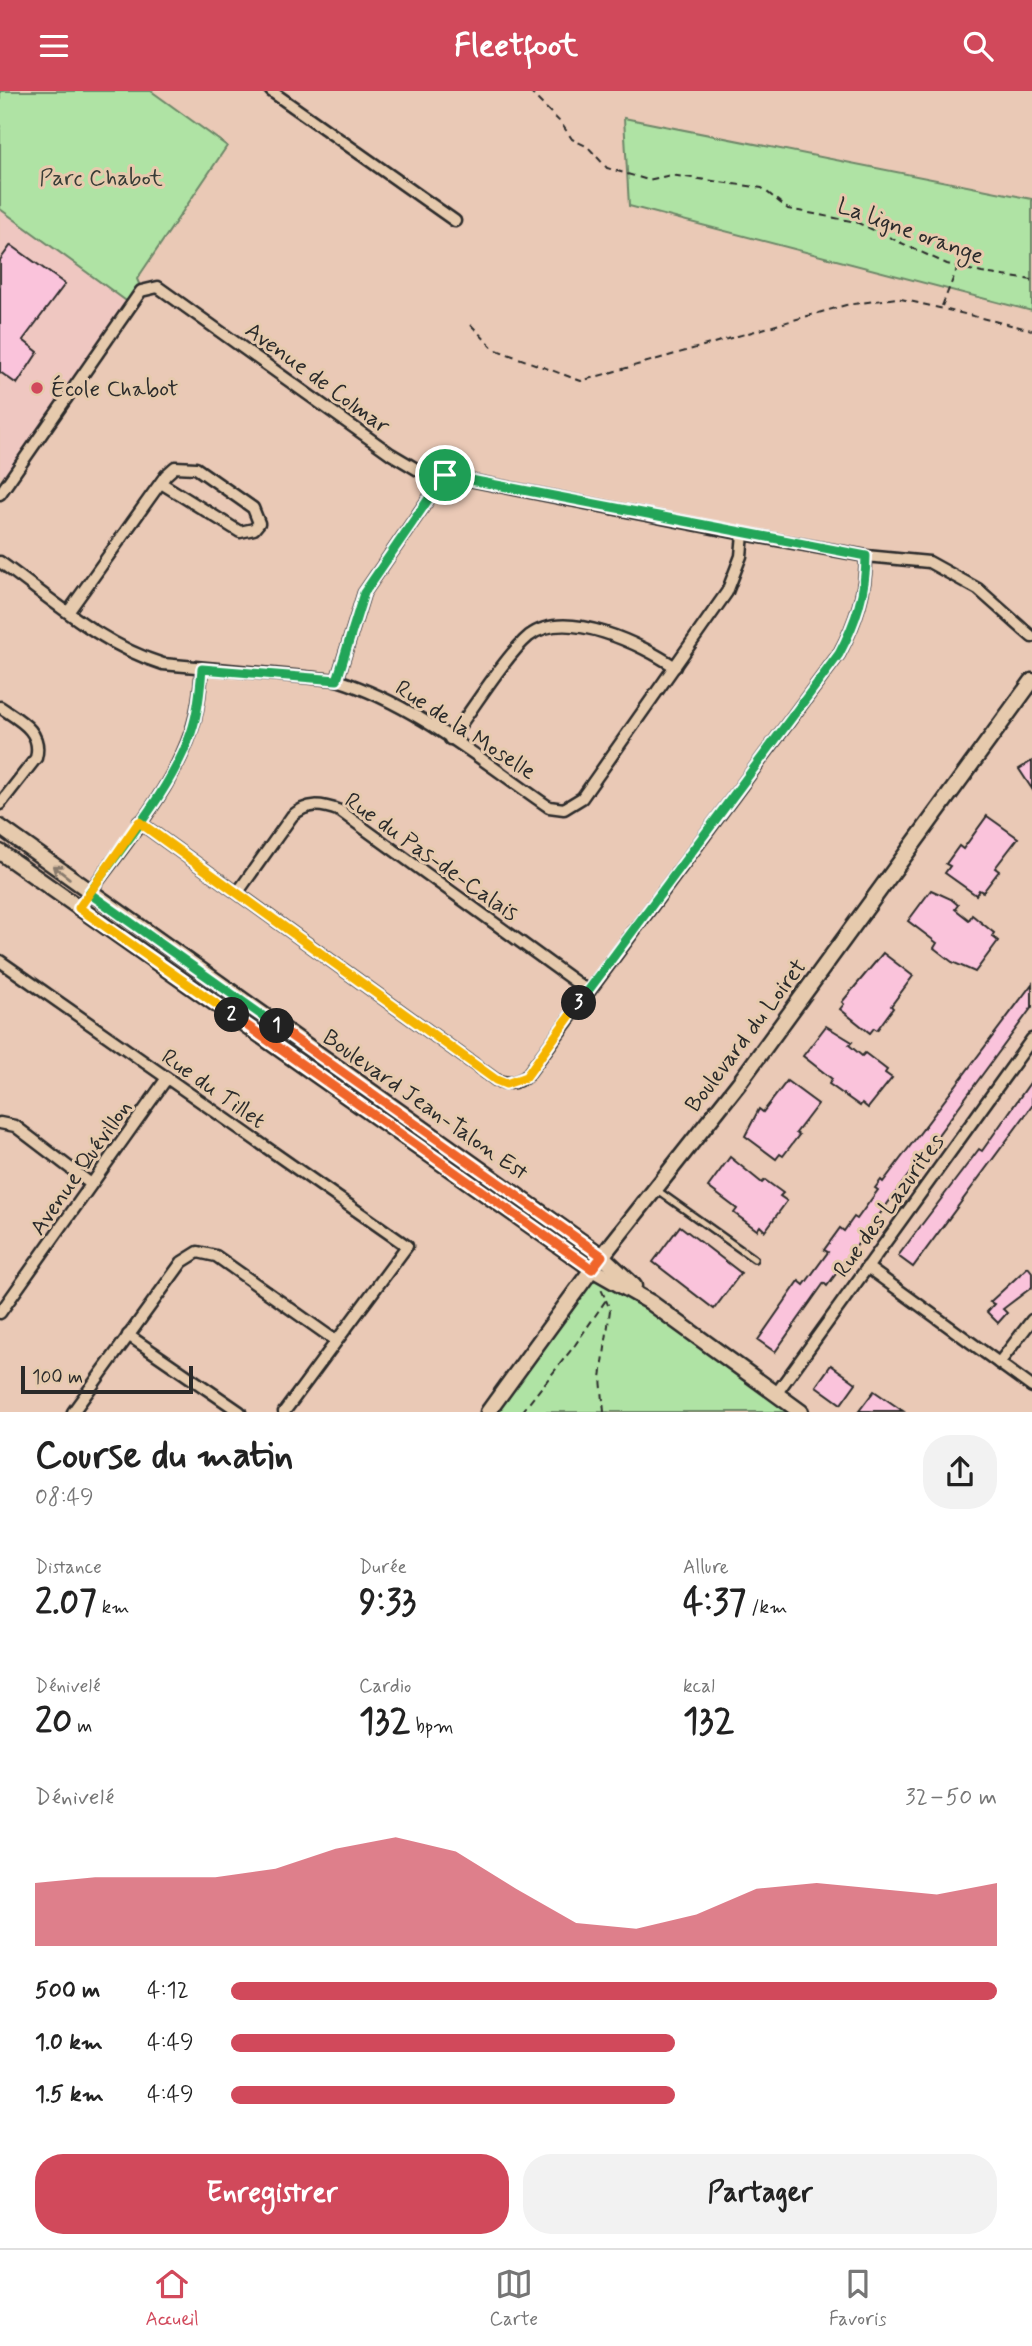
<!DOCTYPE html>
<html lang="fr">
<head>
<meta charset="utf-8">
<style>
	body { margin:0; font-family:Mynerve,sans-serif; background:#f2f2f2; color:#222; height:100vh; display:flex; flex-direction:column; font-size:26px; white-space:nowrap }
	* { box-sizing:border-box; margin:0 }
	p { font-size:23px; color:#767676 }
	.icon { flex:none; width:38px; height:38px; fill:none; stroke:currentColor; stroke-width:2; stroke-linecap:round; stroke-linejoin:round }
	.map { position:relative; height:1321px; overflow:hidden }
	.drawer { display:flex; flex-direction:column; background:#fff; flex:1 }
	.drawer>* { flex:none }
	.scale { position:absolute; left:21px; bottom:18px; width:172px; box-sizing:border-box; padding-left:7px; border:4px solid #2b2b2b; border-top:0; font-size:19px; line-height:24px; white-space:nowrap; color:#2b2b2b; -webkit-text-stroke:5px #e6caad; paint-order:stroke }
	.pin { position:absolute; display:grid; place-items:center; width:60px; height:60px; color:#fff; margin:-30px; border:4px solid #fff; border-radius:50%; box-shadow:0 2px 7px #0007 }
	.km { position:absolute; width:35px; height:35px; margin:-18px; border-radius:50%; background:#222; color:#fff; font-size:19px; line-height:35px; text-align:center }
	.round { display:grid; place-items:center; flex:none; width:74px; height:74px; border-radius:28px; background:#f2f2f2 }
	.headline { display:flex; align-items:center; justify-content:space-between; height:119px; padding:0 35px }
	h1 { font-size:38px; font-weight:700; line-height:52px }
	.stats { display:grid; grid-template-columns:repeat(3,1fr); gap:10px; height:119px; padding:7px 35px }
	.stats div { display:grid; align-content:center }
	.stats b { font-size:35px; font-weight:700 }
	.stats small { font-size:19px; font-weight:400 }
	.stats p { font-size:19px }
	.chart { height:196px; padding:14px 35px }
	.chart p { display:flex; justify-content:space-between }
	.chart svg { width:100%; height:126px; margin-top:7px; fill:#d1495b; opacity:.7 }
	.button { display:flex; gap:14px; margin-top:auto; padding:14px 35px }
	.button a { flex:1; height:80px; border-radius:28px; background:#d1495b; color:#fff; font-size:28px; font-weight:700; line-height:80px; text-align:center }
	.button a+a { background:#f2f2f2; color:#222 }
	ul { padding:0 35px; list-style:none; font-size:23px }
	li { display:grid; grid-template-columns:112px 84px 1fr; align-items:center; height:52px }
	li i { height:18px; border-radius:9px; background:#d1495b }
	header { display:flex; justify-content:space-between; align-items:center; height:91px; padding:0 35px; background:#d1495b; color:#fff; font-size:32px; font-weight:700 }
	.tabs { display:flex; justify-content:space-around; align-items:center; height:98px; border-top:2px solid #e0e0e0; background:#fff; font-size:19px; color:#767676 }
	.tabs a { display:grid; justify-items:center; gap:4px }
	.tabs .current { color:#d1495b }
	.map>svg:first-child { display:block }
	.built { fill:#efc7c1 }
	.green { fill:#afe3a4; stroke:#6d8768; stroke-width:2 }
	.building { fill:#fac3db; stroke:#2b2b2b; stroke-width:2 }
	.lines { fill:none; stroke-linecap:round; stroke-linejoin:round }
	.lane-casing { stroke:#2b2b2b; stroke-width:10 }
	.street-casing { stroke:#2b2b2b; stroke-width:15 }
	.secondary-casing { stroke:#2b2b2b; stroke-width:19 }
	.path { stroke:#2b2b2b; stroke-width:2; stroke-dasharray:7 5; stroke-linecap:butt }
	.lane { stroke:#e6caad; stroke-width:5 }
	.street { stroke:#e6caad; stroke-width:10 }
	.secondary { stroke:#e6caad; stroke-width:14 }
	.oneway { stroke:#887a6c }
	.split-1-casing { stroke:#fff; stroke-width:14 }
	.split-2-casing { stroke:#fff; stroke-width:14 }
	.split-3-casing { stroke:#fff; stroke-width:14 }
	.split-4-casing { stroke:#fff; stroke-width:14 }
	.split-1 { stroke:#22a559; stroke-width:9 }
	.split-2 { stroke:#f0652b; stroke-width:9 }
	.split-3 { stroke:#f5b400; stroke-width:9 }
	.split-4 { stroke:#22a559; stroke-width:9 }
	.poi-dot { fill:#d1495b; stroke:#e6caad; stroke-width:2.5 }
	.labels { text-anchor:middle; stroke-width:6; stroke-linejoin:round; paint-order:stroke }
	.park-label { font-size:23px; fill:#383d37; stroke:#e6caad }
	.street-label { font-size:23px; fill:#2b2b2b; stroke:#e6caad }
	.poi-label { font-size:23px; fill:#2b2b2b; stroke:#e6caad; text-anchor:start }
</style>
</head>
<body>
<header><svg class="icon" aria-label="menu" viewBox="0 0 24 24"><path d="M4 6h16M4 12h16M4 18h16"/></svg>Fleetfoot<svg class="icon" aria-label="search" viewBox="0 0 24 24"><circle cx="10" cy="10" r="6"/><path d="M15 15l6 6"/></svg></header>
<div class="map">
<svg width="1032" height="1321" viewBox="0 0 1032 1321">
	<rect width="100%" height="100%" fill="#eac9b6"/>
	<filter id="ink" filterUnits="userSpaceOnUse"><feTurbulence type="fractalNoise" baseFrequency=".0143" numOctaves="2"/><feDisplacementMap in="SourceGraphic" scale="14" xChannelSelector="R" yChannelSelector="G"/><feConvolveMatrix kernelMatrix="1 2 1 2 8 2 1 2 1" color-interpolation-filters="sRGB"/></filter>
	<g filter="url(#ink)">
		<polygon class="built" points="0,118 125,209 136,211 9,390 0,383"/>
		<g class="green">
			<polygon points="0,0 151,0 227,55 137,188 142,200 136,211 125,209 0,118"/>
			<polygon points="624,27 1032,108 1032,220 629,115"/>
			<polygon points="592,1178 801,1321 488,1321"/>
		</g>
		<g class="building">
			<polygon points="11,154 65,193 23,249 38,261 17,293 0,281 0,169"/>
			<polygon points="1032,670 1032,698 1019,678"/>
			<polygon points="987,725 1018,747 995,777 999,780 983,801 979,799 976,804 945,782 950,775 946,773 959,755 963,758"/>
			<polygon points="931,799 951,808 958,814 955,818 969,829 972,824 994,842 992,845 998,850 975,881 952,871 934,857 937,852 908,830"/>
			<polygon points="883,862 913,885 891,915 893,917 877,939 874,937 870,942 840,918 844,913 842,911"/>
			<polygon points="1032,893 1032,916 827,1195 824,1192 775,1261 758,1249 799,1190 804,1194 828,1161 824,1159 840,1137 844,1140 854,1126 857,1128 878,1099 875,1097 881,1089 883,1091"/>
			<polygon points="826,935 852,951 849,954 862,965 865,962 887,979 885,982 892,987 868,1017 862,1012 860,1015 829,993 832,988 803,965"/>
			<polygon points="1032,989 1032,1015 913,1176 898,1165 979,1058 982,1060"/>
			<polygon points="787,990 818,1013 796,1042 799,1044 783,1065 780,1063 776,1068 745,1045 759,1018 763,1021"/>
			<polygon points="730,1066 762,1092 765,1089 783,1102 780,1105 787,1110 765,1140 760,1135 757,1139 734,1122 737,1118 708,1096"/>
			<polygon points="680,1135 741,1182 714,1218 653,1171"/>
			<polygon points="1028,1176 1032,1181 1032,1196 1003,1218 1007,1222 998,1232 987,1221 994,1213 990,1211"/>
			<polygon points="831,1274 856,1292 841,1313 816,1295"/>
			<polygon points="874,1300 903,1320 859,1320"/>
		</g>
		<g class="lines">
			<defs>
				<polyline id="lane" points="657,1099 754,1168"/>
				<g id="street">
					<polyline points="271,0 455,130"/>
					<polyline points="0,403 141,200 158,196 391,363 418,379 743,443 866,465 929,471 978,498 1032,546"/>
					<path d="M 0,471 C 52,508 101,554 163,573 L 337,589 C 415,613 482,670 549,716 L 564,718 L 582,707 L 727,501 L 741,465 L 743,443"/>
					<polyline points="69,520 166,384 175,376 196,377 253,417 259,432 254,438 240,441 161,392"/>
					<polyline points="337,589 364,502 445,384"/>
					<path d="M 0,616 C 19,629 43,640 36,667 L 0,713"/>
					<path d="M 450,648 C 471,621 505,565 529,545 C 566,516 643,554 675,576"/>
					<path d="M 139,731 L 496,989 C 508,994 515,992 526,986 L 839,563 C 856,531 866,501 866,465"/>
					<path d="M 238,801 L 292,725 C 308,711 321,713 340,720 L 588,900"/>
					<path d="M 79,816 C 116,763 170,703 191,641 C 198,621 200,599 202,578"/>
					<polyline points="0,870 407,1155 284,1321"/>
					<polyline points="0,1032 15,1035 91,1093"/>
					<polyline points="867,1176 1032,1296"/>
					<polyline points="0,1222 167,987"/>
					<polyline points="128,1244 240,1321"/>
					<polyline points="999,1272 1032,1229"/>
					<polyline points="776,1303 1032,948"/>
					<polyline points="73,1321 182,1171 198,1161 216,1165 336,1250"/>
				</g>
				<g id="secondary">
					<polyline points="0,736 602,1165 634,1195"/>
					<polyline points="0,761 592,1178 650,1211 801,1321"/>
					<polyline points="488,1321 592,1178 739,992 1032,590"/>
				</g>
			</defs>
			<use href="#lane" class="lane-casing"/>
			<use href="#street" class="street-casing"/>
			<use href="#secondary" class="secondary-casing"/>
			<g class="path">
				<polyline points="529,0 561,32 572,48 588,56 607,77 648,89 671,84 762,97 788,118 856,131 947,173 982,182 1032,189"/>
				<polyline points="942,215 957,178"/>
				<polyline points="471,234 494,258 581,290 846,214 897,207 1032,239"/>
				<polyline points="522,1321 575,1254 606,1209 601,1198"/>
				<polyline points="604,1321 601,1287 610,1219 606,1209"/>
			</g>
			<use href="#lane" class="lane"/>
			<use href="#street" class="street"/>
			<use href="#secondary" class="secondary"/>
		</g>
		<defs><path id="oneway-shaft" d="M-6 0H5M1.5-3L5.5 0L1.5 3" fill="none" stroke-width="1.6" stroke-linecap="round" stroke-linejoin="round" transform="scale(1.75)"/></defs>
		<use class="oneway" href="#oneway-shaft" transform="translate(61 781) rotate(-143)"/>
	</g>
	<g class="lines" filter="url(#ink)">
		<defs>
			<path id="split-1" d="M 277,935 L 89,802 C 124,752 170,701 191,642 C 198,622 200,600 202,578 L 337,589 L 364,502 L 445,384"/>
			<polyline id="split-2" points="232,924 592,1178 602,1165 277,935"/>
			<polyline id="split-3" points="232,924 79,817 139,731 496,989 506,993 526,986 579,912"/>
			<path id="split-4" d="M 445,384 L 866,465 C 866,501 856,531 839,563 L 579,912"/>
		</defs>
		<use href="#split-1" class="split-1-casing"/>
		<use href="#split-2" class="split-2-casing"/>
		<use href="#split-3" class="split-3-casing"/>
		<use href="#split-4" class="split-4-casing"/>
		<use href="#split-1" class="split-1"/>
		<use href="#split-2" class="split-2"/>
		<use href="#split-3" class="split-3"/>
		<use href="#split-4" class="split-4"/>
	</g>
	<circle class="poi-dot" cx="37" cy="297" r="7"/>
	<g class="labels">
		<g class="park-label">
			<text x="101" y="94">Parc Chabot</text>
		</g>
		<g class="street-label">
			<text transform="translate(911 139) rotate(20)" y="8">La ligne orange</text>
			<text transform="translate(318 286) rotate(36)" y="8">Avenue de Colmar</text>
			<text transform="translate(466 638) rotate(33)" y="8">Rue de la Moselle</text>
			<text transform="translate(432 765) rotate(35)" y="8">Rue du Pas-de-Calais</text>
			<text transform="translate(745 944) rotate(-53)" y="8">Boulevard du Loiret</text>
			<text transform="translate(214 997) rotate(35)" y="8">Rue du Tillet</text>
			<text transform="translate(426 1013) rotate(35)" y="8">Boulevard Jean-Talon Est</text>
			<text transform="translate(80 1076) rotate(-55)" y="8">Avenue Quévillon</text>
			<text transform="translate(888 1114) rotate(-54)" y="8">Rue des Lazurites</text>
		</g>
		<g class="poi-label">
			<text x="51" y="305">École Chabot</text>
		</g>
	</g>
</svg>
<div class="scale">100 m</div>
<div class="pin" style="left:445px;top:384px;background:#1e9e55"><svg class="icon" aria-label="arrive" viewBox="0 0 24 24"><path d="M6 21V4h12l-3 4 3 4H6"/></svg></div>
<b class="km" style="left:277px;top:935px">1</b>
<b class="km" style="left:232px;top:924px">2</b>
<b class="km" style="left:579px;top:912px">3</b>
</div>
<section class="drawer">
<div class="headline"><div><h1>Course du matin</h1><p>08:49</p></div><a class="round"><svg class="icon" aria-label="share" viewBox="0 0 24 24"><path d="M12 15V3M7 8l5-5 5 5M5 13v7h14v-7"/></svg></a></div>
<div class="stats">
<div><p>Distance</p><b>2.07<small> km</small></b></div>
<div><p>Durée</p><b>9:33</b></div>
<div><p>Allure</p><b>4:37<small> /km</small></b></div>
</div>
<div class="stats">
<div><p>Dénivelé</p><b>20<small> m</small></b></div>
<div><p>Cardio</p><b>132<small> bpm</small></b></div>
<div><p>kcal</p><b>132</b></div>
</div>
<div class="chart"><p><span>Dénivelé</span>32–50 m</p>
<svg viewBox="0 0 160 44" preserveAspectRatio="none"><path d="M0 44V22L10 20L20 20L30 20L40 17L50 10L60 6L70 11L80 24L90 36L100 38L110 33L120 24L130 22L140 24L150 26L160 22V44z"/></svg>
</div>
<ul>
<li><b>500 m</b>4:12<i style="width:100%"></i></li>
<li><b>1.0 km</b>4:49<i style="width:58%"></i></li>
<li><b>1.5 km</b>4:49<i style="width:58%"></i></li>
</ul>
<div class="button"><a>Enregistrer</a><a>Partager</a></div>
</section>
<nav class="tabs">
<a class="current"><svg class="icon" aria-label="home" viewBox="0 0 24 24"><path d="M3 11l9-7 9 7M6 9v11h12V9"/></svg>Accueil</a>
<a><svg class="icon" aria-label="map" viewBox="0 0 24 24"><path d="M3 6l6-2 6 2 6-2v14l-6 2-6-2-6 2zM9 4v14M15 6v14"/></svg>Carte</a>
<a><svg class="icon" aria-label="saved" viewBox="0 0 24 24"><path d="M7 4h10v16l-5-4-5 4z"/></svg>Favoris</a>
</nav>
</body>
</html>
